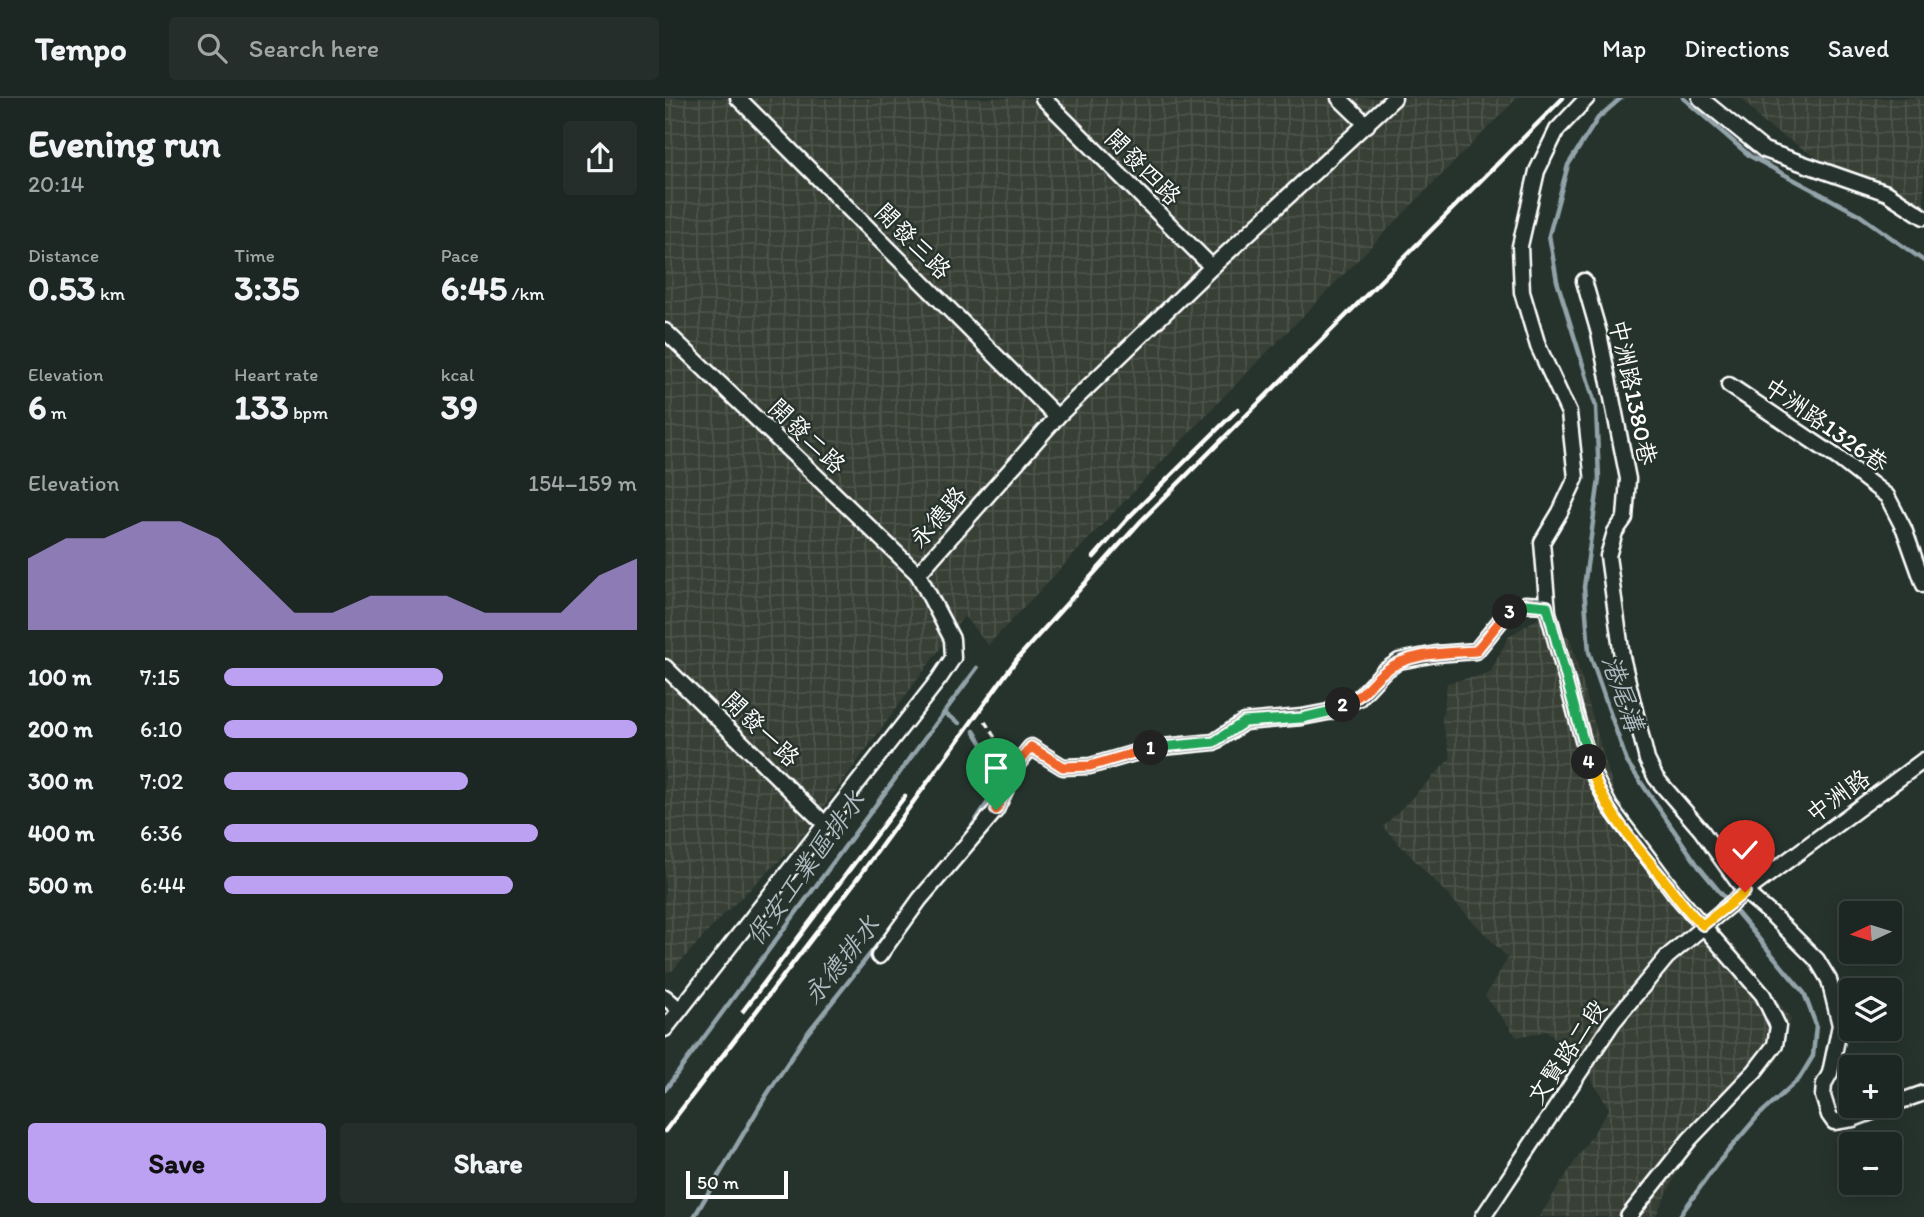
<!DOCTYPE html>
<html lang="en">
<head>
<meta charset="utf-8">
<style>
	body { margin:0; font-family:Itim,"LXGW WenKai TC",sans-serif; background:#252e2a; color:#f1f3f6; height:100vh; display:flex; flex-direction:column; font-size:26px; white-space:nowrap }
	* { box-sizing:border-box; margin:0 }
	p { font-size:23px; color:#a0a5a5 }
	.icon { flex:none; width:38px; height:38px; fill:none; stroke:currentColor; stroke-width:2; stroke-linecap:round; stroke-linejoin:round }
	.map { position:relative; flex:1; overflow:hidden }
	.sheet { display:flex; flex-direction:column; background:#1c2622; width:665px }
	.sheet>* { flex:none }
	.needle { width:46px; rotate:266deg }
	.fabs { position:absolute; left:1174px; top:803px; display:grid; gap:14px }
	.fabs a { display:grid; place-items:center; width:63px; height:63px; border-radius:7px; background:#1c2622; box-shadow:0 4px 18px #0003,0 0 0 2px #3a4340; font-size:35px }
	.scale { position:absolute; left:21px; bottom:18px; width:102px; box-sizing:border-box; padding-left:7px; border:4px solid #fff; border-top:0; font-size:19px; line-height:24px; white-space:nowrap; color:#fff; -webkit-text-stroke:5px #26332d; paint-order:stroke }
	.pin { position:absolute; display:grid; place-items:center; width:60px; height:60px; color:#fff; margin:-72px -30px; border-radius:50% 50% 50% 0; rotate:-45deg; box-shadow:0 0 7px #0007 }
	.pin .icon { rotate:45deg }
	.km { position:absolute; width:35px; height:35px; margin:-18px; border-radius:50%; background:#222; color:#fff; font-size:19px; line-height:35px; text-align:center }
	.round { display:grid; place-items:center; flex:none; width:74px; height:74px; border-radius:7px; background:#252e2a }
	.overview { display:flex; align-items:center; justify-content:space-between; height:119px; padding:0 28px }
	h1 { font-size:38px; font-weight:700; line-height:52px }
	.metrics { display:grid; grid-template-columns:repeat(3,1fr); gap:10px; height:119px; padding:7px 28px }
	.metrics div { display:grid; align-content:center }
	.metrics b { font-size:35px; font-weight:700 }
	.metrics small { font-size:19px; font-weight:400 }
	.metrics p { font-size:19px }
	.chart { height:196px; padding:14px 28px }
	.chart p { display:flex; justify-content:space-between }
	.chart svg { width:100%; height:126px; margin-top:7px; fill:#bca0f2; opacity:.7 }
	.cta { display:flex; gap:14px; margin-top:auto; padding:14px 28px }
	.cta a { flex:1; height:80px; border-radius:7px; background:#bca0f2; color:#111; font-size:28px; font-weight:700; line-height:80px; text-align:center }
	.cta a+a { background:#252e2a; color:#f1f3f6 }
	ul { padding:0 28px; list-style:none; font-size:23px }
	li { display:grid; grid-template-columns:112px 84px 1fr; align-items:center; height:52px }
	li i { height:18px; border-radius:9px; background:#bca0f2 }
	header { display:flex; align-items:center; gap:42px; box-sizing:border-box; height:98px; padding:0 35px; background:#1c2622; border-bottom:2px solid #3a4340 }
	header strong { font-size:33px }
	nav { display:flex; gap:38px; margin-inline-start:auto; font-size:24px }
	.search { width:490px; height:63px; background:#252e2a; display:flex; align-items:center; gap:18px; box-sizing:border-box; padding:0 24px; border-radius:7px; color:#a0a5a5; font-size:26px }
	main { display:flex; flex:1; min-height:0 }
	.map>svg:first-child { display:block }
	.industrial { fill:url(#industrial-grid) }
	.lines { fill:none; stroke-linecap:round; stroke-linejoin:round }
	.stream { stroke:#92a3a9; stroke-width:4.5 }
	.minor-casing { stroke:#fff; stroke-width:19 }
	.path { stroke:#fff; stroke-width:2.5; stroke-dasharray:7 5; stroke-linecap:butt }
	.minor { stroke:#26332d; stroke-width:14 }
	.rail { stroke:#fff; stroke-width:4.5 }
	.split-1-casing { stroke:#fff; stroke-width:14 }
	.split-2-casing { stroke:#fff; stroke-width:14 }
	.split-3-casing { stroke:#fff; stroke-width:14 }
	.split-4-casing { stroke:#fff; stroke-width:14 }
	.split-5-casing { stroke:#fff; stroke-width:14 }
	.split-6-casing { stroke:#fff; stroke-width:14 }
	.split-1 { stroke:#f0652b; stroke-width:9 }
	.split-2 { stroke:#22a559; stroke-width:9 }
	.split-3 { stroke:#f0652b; stroke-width:9 }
	.split-4 { stroke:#22a559; stroke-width:9 }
	.split-5 { stroke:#f5b400; stroke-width:9 }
	.split-6 { stroke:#f5b400; stroke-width:9 }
	.labels { text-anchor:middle; stroke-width:5; stroke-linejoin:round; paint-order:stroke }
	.street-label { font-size:24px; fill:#fff; stroke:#26332d }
	.water-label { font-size:26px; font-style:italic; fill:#aebabf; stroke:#26332d }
</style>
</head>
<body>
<header>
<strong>Tempo</strong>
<div class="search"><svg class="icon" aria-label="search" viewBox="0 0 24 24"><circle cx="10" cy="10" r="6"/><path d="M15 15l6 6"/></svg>Search here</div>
<nav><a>Map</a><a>Directions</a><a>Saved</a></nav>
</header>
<main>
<section class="sheet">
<div class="overview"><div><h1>Evening run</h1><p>20:14</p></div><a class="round"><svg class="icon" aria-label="share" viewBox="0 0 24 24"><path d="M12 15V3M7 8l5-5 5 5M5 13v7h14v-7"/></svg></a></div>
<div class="metrics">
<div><p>Distance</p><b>0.53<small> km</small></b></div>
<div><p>Time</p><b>3:35</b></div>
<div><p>Pace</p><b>6:45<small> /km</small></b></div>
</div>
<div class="metrics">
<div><p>Elevation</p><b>6<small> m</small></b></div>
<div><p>Heart rate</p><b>133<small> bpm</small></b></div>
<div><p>kcal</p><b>39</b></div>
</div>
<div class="chart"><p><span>Elevation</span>154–159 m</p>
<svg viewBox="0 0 160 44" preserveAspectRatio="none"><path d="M0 44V19L10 12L20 12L30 6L40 6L50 12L60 25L70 38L80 38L90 32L100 32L110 32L120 38L130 38L140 38L150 25L160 19V44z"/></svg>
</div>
<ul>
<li><b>100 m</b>7:15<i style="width:53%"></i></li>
<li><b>200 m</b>6:10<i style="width:100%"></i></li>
<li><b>300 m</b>7:02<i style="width:59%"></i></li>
<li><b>400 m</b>6:36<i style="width:76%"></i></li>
<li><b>500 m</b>6:44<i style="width:70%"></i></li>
</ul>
<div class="cta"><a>Save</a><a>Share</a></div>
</section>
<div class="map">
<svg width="1259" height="1119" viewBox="0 0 1259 1119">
	<defs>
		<pattern id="industrial-grid" width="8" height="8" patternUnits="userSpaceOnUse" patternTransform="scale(1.75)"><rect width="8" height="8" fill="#384036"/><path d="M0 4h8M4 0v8" fill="none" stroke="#4c534a"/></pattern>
	</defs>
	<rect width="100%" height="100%" fill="#26332d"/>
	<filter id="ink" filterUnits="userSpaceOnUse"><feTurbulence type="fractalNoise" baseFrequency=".0143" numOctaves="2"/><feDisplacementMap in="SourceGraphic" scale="14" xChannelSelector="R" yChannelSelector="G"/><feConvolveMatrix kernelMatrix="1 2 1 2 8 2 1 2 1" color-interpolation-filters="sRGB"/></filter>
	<g filter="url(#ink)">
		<g class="industrial">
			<polygon points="0,0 852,0 562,295 323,547 299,518 132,746 58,817 7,873 0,874"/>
			<polygon points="1077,0 1259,0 1259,128 1098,25"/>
			<polygon points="883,514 886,521 905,541 955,714 1035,811 1087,867 1126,921 1112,963 1061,1008 1016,1067 990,1119 874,1119 944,1011 923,975 882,933 852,939 820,898 843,860 718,729 786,660 777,623 782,585 825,575 844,538"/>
		</g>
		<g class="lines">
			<g class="stream">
				<polyline points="956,0 933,20 903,67 884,137 892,183 931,309 934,381 919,489 924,554 962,664 1034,769 1139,895 1151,927 1148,958 1134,981 1093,1018 1052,1066 1014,1119"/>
				<polyline points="1018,0 1085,58 1193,116 1259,163"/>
				<polyline points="279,615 294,625"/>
				<polyline points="303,734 325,701 332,670 309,633"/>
				<polyline points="0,992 312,570"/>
				<polyline points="29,1119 99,1001 141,937 236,817"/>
			</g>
			<defs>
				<g id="minor">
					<polyline points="73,0 392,319"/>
					<polyline points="378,0 547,169"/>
					<polyline points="674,0 702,27"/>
					<polyline points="922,0 892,32 872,73 855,148 857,194 873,248 904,315 911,380 895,414 877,444 883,514 926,672 945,709 1012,798 1098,897 1113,928 1110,947 1090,973 1025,1041 963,1119"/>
					<polyline points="1035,0 1099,52 1222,95 1259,119"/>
					<polyline points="919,183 934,235 963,381 960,420 950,434 943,458 957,559 982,662 991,680 1036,732 1080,794 1107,817 1152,862 1164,882 1175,927 1165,975 1159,986 1158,998 1164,1017 1169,1024 1188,1021 1223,1008"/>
					<polyline points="0,233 253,476"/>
					<polyline points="1064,287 1173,360 1222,398 1239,431 1259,487"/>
					<polyline points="0,569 160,726"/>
					<polyline points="214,858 255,801 331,712 353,665 366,649 398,669 425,668 487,650 549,644 579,624 637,619 663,614 694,600 718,574 734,563 771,556 811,553 840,517 860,506 882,507"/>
					<polyline points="0,899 15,912"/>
					<polyline points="0,931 274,581 288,560 287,541 253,476 392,319 547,169 729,0"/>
					<polyline points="1225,1007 1259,995"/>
					<polyline points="818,1119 948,924 1002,859 1080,794 1259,662"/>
				</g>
			</defs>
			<use href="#minor" class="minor-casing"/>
			<polyline class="path" points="320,623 342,658"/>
			<use href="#minor" class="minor"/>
			<g class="rail">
				<polyline points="429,459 466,417 573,311"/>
				<polyline points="78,913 240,698"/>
				<polyline points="0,1033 193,780 352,561 476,423 898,0"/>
			</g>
		</g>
	</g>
	<g class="lines" filter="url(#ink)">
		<defs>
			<polyline id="split-1" points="331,712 353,665 366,649 398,669 425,668 486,650"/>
			<polyline id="split-2" points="486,650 549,644 579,624 637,620 663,614 678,607"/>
			<path id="split-3" d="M 678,607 C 701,597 703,586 720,573 C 745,554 781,555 811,553 L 840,517 L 845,514"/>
			<polyline id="split-4" points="845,514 860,506 882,508 924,664"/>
			<path id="split-5" d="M 924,664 C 936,710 974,751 1003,787 C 1013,800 1026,818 1038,827"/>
			<polyline id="split-6" points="1038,827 1080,794"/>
		</defs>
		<use href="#split-1" class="split-1-casing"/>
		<use href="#split-2" class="split-2-casing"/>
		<use href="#split-3" class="split-3-casing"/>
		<use href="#split-4" class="split-4-casing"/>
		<use href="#split-5" class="split-5-casing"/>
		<use href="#split-6" class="split-6-casing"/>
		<use href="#split-1" class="split-1"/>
		<use href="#split-2" class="split-2"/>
		<use href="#split-3" class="split-3"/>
		<use href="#split-4" class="split-4"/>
		<use href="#split-5" class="split-5"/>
		<use href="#split-6" class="split-6"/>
	</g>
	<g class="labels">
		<g class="street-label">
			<text transform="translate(478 69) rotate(45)" y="8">開發四路</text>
			<text transform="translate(248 143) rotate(45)" y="8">開發三路</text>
			<text transform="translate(968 294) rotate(78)" y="8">中洲路1380巷</text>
			<text transform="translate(1161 327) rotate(35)" y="8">中洲路1326巷</text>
			<text transform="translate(142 338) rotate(44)" y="8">開發二路</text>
			<text transform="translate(273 419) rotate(-49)" y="8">永德路</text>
			<text transform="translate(96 631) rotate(44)" y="8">開發一路</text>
			<text transform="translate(1173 698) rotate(-36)" y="8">中洲路</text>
			<text transform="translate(902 954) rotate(-56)" y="8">文賢路二段</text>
		</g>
		<g class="water-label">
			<text transform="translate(958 595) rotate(71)" y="9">港尾溝</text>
			<text transform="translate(140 770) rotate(-54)" y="9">保安工業區排水</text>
			<text transform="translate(176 862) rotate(-51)" y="9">永德排水</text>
		</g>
	</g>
</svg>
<div class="fabs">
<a><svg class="needle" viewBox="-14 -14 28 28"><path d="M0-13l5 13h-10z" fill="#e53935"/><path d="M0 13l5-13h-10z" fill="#a0a5a5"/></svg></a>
<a><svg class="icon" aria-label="layers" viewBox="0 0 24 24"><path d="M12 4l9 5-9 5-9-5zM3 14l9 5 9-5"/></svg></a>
<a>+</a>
<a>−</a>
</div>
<div class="scale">50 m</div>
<div class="pin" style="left:331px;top:712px;background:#1e9e55"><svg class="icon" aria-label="arrive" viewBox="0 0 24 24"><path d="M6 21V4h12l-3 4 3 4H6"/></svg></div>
<div class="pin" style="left:1080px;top:794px;background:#d93025"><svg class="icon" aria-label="check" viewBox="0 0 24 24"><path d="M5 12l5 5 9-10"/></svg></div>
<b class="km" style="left:486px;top:650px">1</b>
<b class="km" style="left:678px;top:607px">2</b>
<b class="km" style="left:845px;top:514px">3</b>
<b class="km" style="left:924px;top:664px">4</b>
</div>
</main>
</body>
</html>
